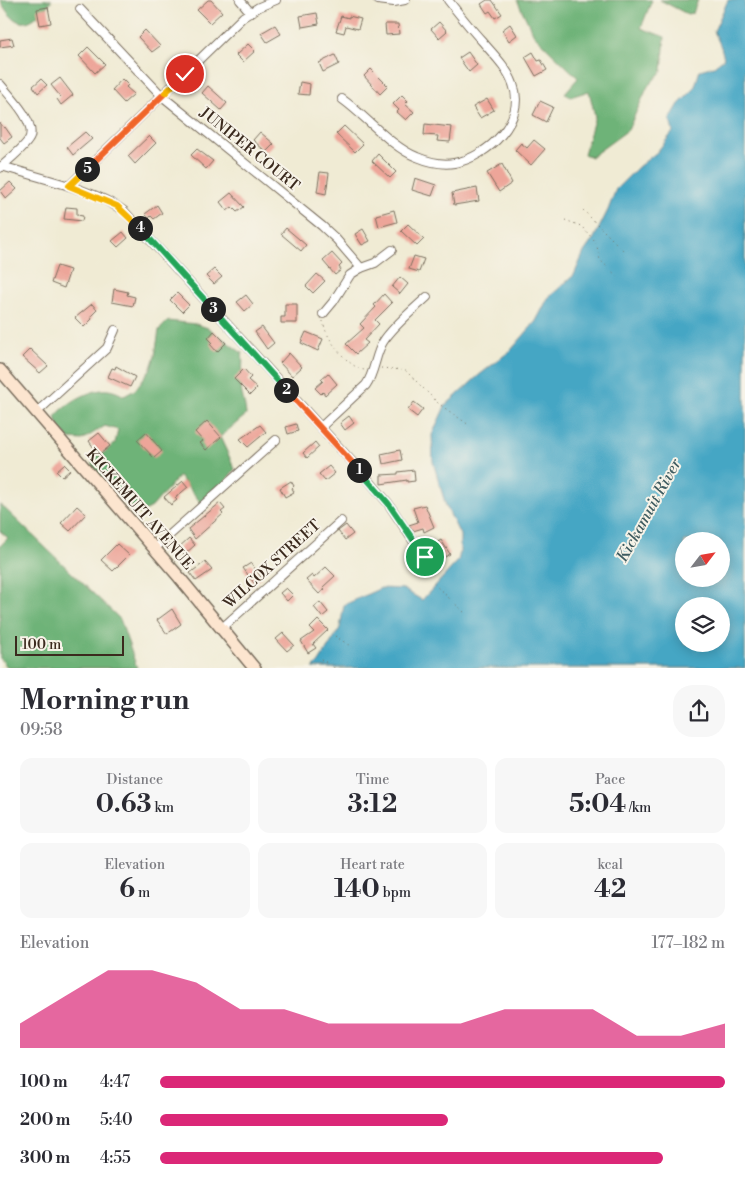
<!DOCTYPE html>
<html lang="en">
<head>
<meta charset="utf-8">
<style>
	body { margin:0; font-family:"Libre Bodoni",serif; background:#f7f7f7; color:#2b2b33; height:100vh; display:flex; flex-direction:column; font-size:19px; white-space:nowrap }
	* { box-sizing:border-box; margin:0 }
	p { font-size:16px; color:#7c7c81 }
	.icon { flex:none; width:28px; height:28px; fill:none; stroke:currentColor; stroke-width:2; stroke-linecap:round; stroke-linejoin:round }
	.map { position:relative; height:668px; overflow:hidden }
	.panel { display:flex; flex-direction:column; background:#fff; flex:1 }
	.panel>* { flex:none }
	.needle { width:32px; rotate:59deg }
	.tools { position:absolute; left:675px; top:532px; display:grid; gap:10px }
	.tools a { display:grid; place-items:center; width:55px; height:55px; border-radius:50%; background:#fff; box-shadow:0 2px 12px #0003; font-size:25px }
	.scale { position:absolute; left:15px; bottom:12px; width:109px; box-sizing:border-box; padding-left:5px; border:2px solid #3b2a1e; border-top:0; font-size:14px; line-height:18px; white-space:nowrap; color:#3b2a1e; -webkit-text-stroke:4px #f7f3e8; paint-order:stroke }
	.pin { position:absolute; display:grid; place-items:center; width:42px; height:42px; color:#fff; margin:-21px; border:2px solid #fff; border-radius:50%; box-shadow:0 1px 5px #0007 }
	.km { position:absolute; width:25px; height:25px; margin:-12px; border-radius:50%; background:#222; color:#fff; font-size:14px; line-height:25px; text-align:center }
	.round { display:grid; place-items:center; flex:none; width:52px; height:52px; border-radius:20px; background:#f7f7f7 }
	.summary { display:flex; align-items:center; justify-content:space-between; height:85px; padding:0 20px }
	h1 { font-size:28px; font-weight:700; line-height:38px }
	.figures { display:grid; grid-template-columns:repeat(3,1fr); gap:8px; height:85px; padding:5px 20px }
	.figures div { display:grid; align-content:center; border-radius:12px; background:#f7f7f7; text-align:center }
	.figures b { font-size:25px; font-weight:700 }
	.figures small { font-size:14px; font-weight:400 }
	.figures p { font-size:14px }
	.chart { height:140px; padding:10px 20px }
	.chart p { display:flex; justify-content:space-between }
	.chart svg { width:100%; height:90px; margin-top:5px; fill:#db2777; opacity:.7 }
	ul { padding:0 20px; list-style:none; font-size:16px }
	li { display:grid; grid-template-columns:80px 60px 1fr; align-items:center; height:38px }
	li i { height:12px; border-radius:6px; background:#db2777 }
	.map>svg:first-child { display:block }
	.forest { fill:#6eb378; stroke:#546e4b }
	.water { fill:#45a6c4; stroke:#406871; fill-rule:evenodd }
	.building { fill:#eda599 }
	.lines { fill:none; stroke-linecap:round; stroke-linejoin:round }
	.street-casing { stroke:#7a6e5e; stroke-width:10 }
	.secondary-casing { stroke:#7a6e5e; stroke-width:14 }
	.path { stroke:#7a6e5e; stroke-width:1; stroke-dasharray:1 4; stroke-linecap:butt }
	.street { stroke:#fff; stroke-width:8 }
	.secondary { stroke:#fce5cf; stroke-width:11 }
	.split-1-casing { stroke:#fff; stroke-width:10 }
	.split-2-casing { stroke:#fff; stroke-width:10 }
	.split-3-casing { stroke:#fff; stroke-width:10 }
	.split-4-casing { stroke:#fff; stroke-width:10 }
	.split-5-casing { stroke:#fff; stroke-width:10 }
	.split-6-casing { stroke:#fff; stroke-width:10 }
	.split-7-casing { stroke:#fff; stroke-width:10 }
	.split-1 { stroke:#22a559; stroke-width:6 }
	.split-2 { stroke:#f0652b; stroke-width:6 }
	.split-3 { stroke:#22a559; stroke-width:6 }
	.split-4 { stroke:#22a559; stroke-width:6 }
	.split-5 { stroke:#f5b400; stroke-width:6 }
	.split-6 { stroke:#f0652b; stroke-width:6 }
	.split-7 { stroke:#f5b400; stroke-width:6 }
	.labels { text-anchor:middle; stroke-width:4; stroke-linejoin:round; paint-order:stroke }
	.street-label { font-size:15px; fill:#3b2a1e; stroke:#f7f3e8 }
	.water-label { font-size:16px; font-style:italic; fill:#3f5c60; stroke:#f7f3e8 }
</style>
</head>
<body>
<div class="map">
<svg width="745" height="669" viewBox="0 0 745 669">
	<rect width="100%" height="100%" fill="#f7f3e8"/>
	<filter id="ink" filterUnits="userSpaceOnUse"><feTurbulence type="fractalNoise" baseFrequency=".02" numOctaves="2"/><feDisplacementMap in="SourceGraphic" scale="10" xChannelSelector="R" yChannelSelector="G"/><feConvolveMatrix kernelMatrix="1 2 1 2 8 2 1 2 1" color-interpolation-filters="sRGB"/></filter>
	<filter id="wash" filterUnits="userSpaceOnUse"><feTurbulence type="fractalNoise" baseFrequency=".0096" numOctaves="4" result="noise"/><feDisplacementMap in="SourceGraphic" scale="20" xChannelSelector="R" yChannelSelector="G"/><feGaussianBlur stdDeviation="1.12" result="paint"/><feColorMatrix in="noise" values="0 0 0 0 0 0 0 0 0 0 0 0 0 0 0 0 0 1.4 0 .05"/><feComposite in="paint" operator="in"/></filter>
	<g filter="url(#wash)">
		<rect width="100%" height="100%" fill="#f0ebd4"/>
		<g class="forest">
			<path d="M 0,0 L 52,0 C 32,25 18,34 0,0 Z"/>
			<polygon points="517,0 652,0 641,28 665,37 662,71 648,86 628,130 591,157 584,154 595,116 589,91 570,97 565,93 578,78 534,35"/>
			<polygon points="660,0 698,0 693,13 687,14"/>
			<path d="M 168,321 L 196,324 L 208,328 L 242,353 C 244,364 241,375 241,386 C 241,396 246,405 246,415 L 220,437 L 235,469 L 225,482 L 202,504 L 179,476 L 152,507 L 139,514 L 92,468 L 93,455 L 100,456 L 115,443 L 118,430 L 105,426 L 82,440 L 69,439 L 60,429 L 55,417 C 66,403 95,385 113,391 C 117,392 121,394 124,396 L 135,390 L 151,368 L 155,356 L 159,330 Z"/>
			<polygon points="0,504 120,619 137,668 8,668 0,658 0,546 8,538 0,531"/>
		</g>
		<path class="water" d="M 728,0 L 745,0 L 745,668 L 313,668 L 319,662 L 340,628 L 344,605 L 381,588 L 403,589 L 422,600 L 458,561 L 460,552 L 460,535 L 446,506 L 433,462 L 432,435 L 445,406 L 478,376 L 511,350 L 536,321 L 548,298 L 574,275 L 584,252 L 594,238 L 608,210 L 616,189 L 638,167 L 656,153 L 673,132 L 670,119 L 679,104 L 694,89 L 700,70 L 714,66 L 724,58 L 721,47 L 714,31 ZM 684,541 L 721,541 L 721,579 L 684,579 ZM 684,606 L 721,606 L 721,644 L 684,644 Z"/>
		<g id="blocks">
			<g class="building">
				<polygon points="208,0 211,0 222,12 210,23 197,10"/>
				<polygon points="487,0 492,0 502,14 495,18 490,11 487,13 481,4"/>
				<polygon points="48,7 51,23 40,25 37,9"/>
				<polygon points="317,13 319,24 302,27 300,16"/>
				<polygon points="341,16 349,18 349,16 361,19 358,29 346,26 344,33 336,31"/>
				<polygon points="439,22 447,31 439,38 431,29"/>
				<polygon points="385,24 398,24 399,34 386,35"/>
				<polygon points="510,24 517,35 509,41 502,30"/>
				<polygon points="275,25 281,34 267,42 261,33"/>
				<polygon points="145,30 160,46 152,52 138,37"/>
				<polygon points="12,38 14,45 0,47 0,40"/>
				<polygon points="248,44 255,51 243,62 236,55"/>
				<polygon points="88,47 105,64 95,73 79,56"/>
				<polygon points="468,52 477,65 469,72 459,58"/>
				<polygon points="533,52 538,61 541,60 547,70 536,76 525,57"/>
				<polygon points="335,55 339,64 323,72 319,63"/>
				<polygon points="371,69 388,86 380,94 364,76"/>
				<polygon points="60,78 73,95 61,105 57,99 60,96 51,85"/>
				<polygon points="41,79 47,85 38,93 33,86"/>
				<polygon points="122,79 128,85 126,87 134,94 124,103 112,90"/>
				<polygon points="300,82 310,84 309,95 298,94"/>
				<polygon points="208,86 227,103 221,110 202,93"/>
				<polygon points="402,95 408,101 405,104 414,112 406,120 397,112 399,110 393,104"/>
				<polygon points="487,99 494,110 480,118 473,107"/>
				<polygon points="540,101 553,107 546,122 533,115"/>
				<polygon points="0,123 4,128 5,127 12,137 4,143 0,138"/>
				<polygon points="425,124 452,127 450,142 437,141 438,136 424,135"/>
				<polygon points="344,126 363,144 355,152 336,134"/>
				<polygon points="85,132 92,139 73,155 67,147"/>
				<polygon points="260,132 274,144 266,152 253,140"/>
				<polygon points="149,136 156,143 135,164 128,156"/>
				<polygon points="534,140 545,149 531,165 515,150 521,143 527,148"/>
				<polygon points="197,149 213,161 206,169 191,155"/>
				<polygon points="378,154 396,172 390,178 372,161"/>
				<polygon points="502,164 512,183 499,192 487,173"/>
				<polygon points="320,172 329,173 326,194 317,192"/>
				<polygon points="415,178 436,185 432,196 412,190"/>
				<polygon points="10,182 17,189 6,199 0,191"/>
				<polygon points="477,188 479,201 454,205 452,193"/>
				<polygon points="231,193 244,207 237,212 232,207 227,211 220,202"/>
				<polygon points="157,205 162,213 154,219 151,216 149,218 145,214"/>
				<polygon points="66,207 77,208 77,215 83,216 82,221 64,219"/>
				<polygon points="394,210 397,222 379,227 376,215"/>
				<polygon points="408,224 424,239 417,246 401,231"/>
				<polygon points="286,228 306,245 301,251 281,234"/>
				<polygon points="363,229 370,241 362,245 355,234"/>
				<polygon points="123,232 128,238 118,247 112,241"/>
				<polygon points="332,253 342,264 339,267 341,270 335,275 323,261"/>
				<polygon points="414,256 424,259 419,272 409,269"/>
				<polygon points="57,266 70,270 64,288 51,283"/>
				<polygon points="214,269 222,277 214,284 206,276"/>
				<polygon points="317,274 325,281 313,293 306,286"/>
				<polygon points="400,277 408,284 400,294 392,287"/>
				<polygon points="114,289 128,292 127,295 135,297 133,306 112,302"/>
				<polygon points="177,293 189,305 182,312 170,300"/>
				<polygon points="384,294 392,303 375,320 379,324 364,340 368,343 356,354 346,344 364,328 360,324 376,307 374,305"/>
				<polygon points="246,295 253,304 245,311 237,302"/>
				<polygon points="92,304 97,310 92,315 91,317 92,319 84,327 75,318"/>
				<polygon points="285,304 297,304 297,323 281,323 281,317 285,317"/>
				<polygon points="262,327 274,343 267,349 255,332"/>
				<polygon points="214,331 226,343 217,352 210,344 212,342 208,338"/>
				<polygon points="306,332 323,339 318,351 301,343"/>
				<polygon points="30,349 48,366 40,373 22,357"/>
				<polygon points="289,353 302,367 292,376 280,363"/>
				<polygon points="116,366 135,377 130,387 108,377 112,368 115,369"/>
				<polygon points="244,369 251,377 248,380 257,388 250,395 234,379"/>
				<polygon points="328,373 337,384 325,395 323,392 321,394 315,388 323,381 321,379"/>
				<polygon points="414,402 423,409 417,417 408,410"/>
				<polygon points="349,416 354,423 345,430 340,423"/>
				<polygon points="207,421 221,437 206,450 200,443 203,441 195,432"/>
				<polygon points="296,424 298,431 288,434 286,427"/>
				<polygon points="260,425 266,432 248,447 240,439"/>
				<polygon points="146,432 162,451 154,458 137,440"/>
				<polygon points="99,433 110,446 99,455 89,441"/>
				<polygon points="315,442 319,447 307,458 303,453"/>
				<polygon points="400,450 402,460 383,464 381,454"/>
				<polygon points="64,464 70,470 62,477 56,471"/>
				<polygon points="329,466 335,473 325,481 319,474"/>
				<polygon points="414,470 415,481 407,482 407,480 381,484 381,475 398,474 398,472"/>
				<polygon points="183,481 188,487 175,498 177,500 171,505 164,497"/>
				<polygon points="291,481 294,486 292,488 294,492 285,497 280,488"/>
				<polygon points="220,503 225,509 221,512 223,514 195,539 188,529"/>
				<polygon points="425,505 434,527 424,532 423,528 413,531 409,525 418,522 413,508"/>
				<polygon points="77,506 86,514 70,531 61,523"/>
				<polygon points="346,525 353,534 345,540 338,531"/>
				<polygon points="189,538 195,545 184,555 178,548"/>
				<polygon points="441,540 450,554 440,560 431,546"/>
				<polygon points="117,544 129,555 113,571 101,560"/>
				<polygon points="205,562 212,570 196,581 190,573"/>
				<polygon points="251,563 261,577 254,583 243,568"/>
				<polygon points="326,567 335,576 323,587 325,589 319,594 306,580 312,575 314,578"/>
				<polygon points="286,588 293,595 287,601 280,593"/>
				<polygon points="320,602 328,612 322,617 314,607"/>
				<polygon points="172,609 181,624 167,634 157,620"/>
				<polygon points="318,620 328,630 313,644 316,648 308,653 301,641 314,632 310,628"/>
				<polygon points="283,633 294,645 287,651 276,639"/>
			</g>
		</g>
	</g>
	<g filter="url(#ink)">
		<use href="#blocks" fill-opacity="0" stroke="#7a6e5e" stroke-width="1"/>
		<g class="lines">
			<defs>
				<g id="street">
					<polyline points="240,0 251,13"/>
					<polyline points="378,0 394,2 405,0"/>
					<polyline points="80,9 162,96 322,226 336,239 361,268"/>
					<path d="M 0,84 C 10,96 35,121 30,137 C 27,146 7,161 0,168"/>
					<path d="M 342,99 C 366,116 391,147 417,157 C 429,162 442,165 454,163 C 488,157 527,120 513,84 C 507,67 493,54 482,41 C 470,28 459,14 448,0"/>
					<path d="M 2,166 C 39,178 93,189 124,211 L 366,477 L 388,503 L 420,551 L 431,563"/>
					<polyline points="69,186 243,17 259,7 276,0"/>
					<polyline points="323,314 333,302 350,275 361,268 375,263 392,250"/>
					<polyline points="37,412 107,348 115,330"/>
					<path d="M 321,427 L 366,385 C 375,372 375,355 383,342 C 393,326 413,310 427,297"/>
					<polyline points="154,549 276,440"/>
					<polyline points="221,629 341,521"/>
				</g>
				<polyline id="secondary" points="0,370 179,577 255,669"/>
			</defs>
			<use href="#street" class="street-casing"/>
			<use href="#secondary" class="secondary-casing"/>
			<g class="path">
				<polyline points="583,210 626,253"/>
				<polyline points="565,220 581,226 596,242 600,260 618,277"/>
				<path d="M 323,321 C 324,336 349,369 365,370"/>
				<polyline points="381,368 405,370 439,404 469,425"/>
				<polyline points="434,584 466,614"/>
				<polyline points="335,636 355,649"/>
				<polyline points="321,659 336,669"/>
			</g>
			<use href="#street" class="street"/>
			<use href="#secondary" class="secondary"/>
		</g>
	</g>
	<g class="lines" filter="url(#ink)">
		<defs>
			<polyline id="split-1" points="359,470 388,503 425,557"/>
			<polyline id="split-2" points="286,390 359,470"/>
			<polyline id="split-3" points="213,309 286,390"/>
			<polyline id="split-4" points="140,228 213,309"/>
			<polyline id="split-5" points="87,169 69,186 117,206 140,228"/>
			<polyline id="split-6" points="87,169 165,93"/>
			<polyline id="split-7" points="165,93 185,74"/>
		</defs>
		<use href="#split-1" class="split-1-casing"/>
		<use href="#split-2" class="split-2-casing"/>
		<use href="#split-3" class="split-3-casing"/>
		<use href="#split-4" class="split-4-casing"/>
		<use href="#split-5" class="split-5-casing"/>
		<use href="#split-6" class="split-6-casing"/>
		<use href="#split-7" class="split-7-casing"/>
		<use href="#split-1" class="split-1"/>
		<use href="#split-2" class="split-2"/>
		<use href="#split-3" class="split-3"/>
		<use href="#split-4" class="split-4"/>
		<use href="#split-5" class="split-5"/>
		<use href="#split-6" class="split-6"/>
		<use href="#split-7" class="split-7"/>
	</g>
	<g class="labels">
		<g class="street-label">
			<text transform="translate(250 149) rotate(39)" y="5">JUNIPER COURT</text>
			<text transform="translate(140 509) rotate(49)" y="5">KICKEMUIT AVENUE</text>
			<text transform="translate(272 564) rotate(-42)" y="5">WILCOX STREET</text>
		</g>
		<g class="water-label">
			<text transform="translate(648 510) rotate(-61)" y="6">Kickamuit River</text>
		</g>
	</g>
</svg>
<div class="tools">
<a><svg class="needle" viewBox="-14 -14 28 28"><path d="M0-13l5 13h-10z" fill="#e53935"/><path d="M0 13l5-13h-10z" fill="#7c7c81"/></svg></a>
<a><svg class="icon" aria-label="layers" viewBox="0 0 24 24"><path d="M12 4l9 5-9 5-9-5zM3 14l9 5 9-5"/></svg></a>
</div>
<div class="scale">100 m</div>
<div class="pin" style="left:425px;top:557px;background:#1e9e55"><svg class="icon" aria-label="arrive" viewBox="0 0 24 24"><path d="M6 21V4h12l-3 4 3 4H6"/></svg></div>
<div class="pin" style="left:185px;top:74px;background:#d93025"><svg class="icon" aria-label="check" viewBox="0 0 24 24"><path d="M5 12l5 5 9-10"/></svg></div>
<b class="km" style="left:359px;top:470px">1</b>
<b class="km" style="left:286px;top:390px">2</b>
<b class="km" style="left:213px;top:309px">3</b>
<b class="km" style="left:140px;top:228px">4</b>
<b class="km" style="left:87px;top:169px">5</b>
</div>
<section class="panel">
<div class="summary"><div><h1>Morning run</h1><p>09:58</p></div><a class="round"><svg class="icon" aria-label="share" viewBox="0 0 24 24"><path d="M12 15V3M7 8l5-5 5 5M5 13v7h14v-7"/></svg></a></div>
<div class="figures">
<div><p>Distance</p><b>0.63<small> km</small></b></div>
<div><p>Time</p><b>3:12</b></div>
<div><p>Pace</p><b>5:04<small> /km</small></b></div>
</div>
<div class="figures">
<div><p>Elevation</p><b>6<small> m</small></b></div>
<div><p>Heart rate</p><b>140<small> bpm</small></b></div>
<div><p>kcal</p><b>42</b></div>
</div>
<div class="chart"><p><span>Elevation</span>177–182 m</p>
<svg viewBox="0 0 160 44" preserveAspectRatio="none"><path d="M0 44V32L10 19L20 6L30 6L40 12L50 25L60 25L70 32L80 32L90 32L100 32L110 25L120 25L130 25L140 38L150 38L160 32V44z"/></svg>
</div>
<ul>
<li><b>100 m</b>4:47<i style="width:100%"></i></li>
<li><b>200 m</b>5:40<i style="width:51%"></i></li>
<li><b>300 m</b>4:55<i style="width:89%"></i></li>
</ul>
</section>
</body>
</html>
